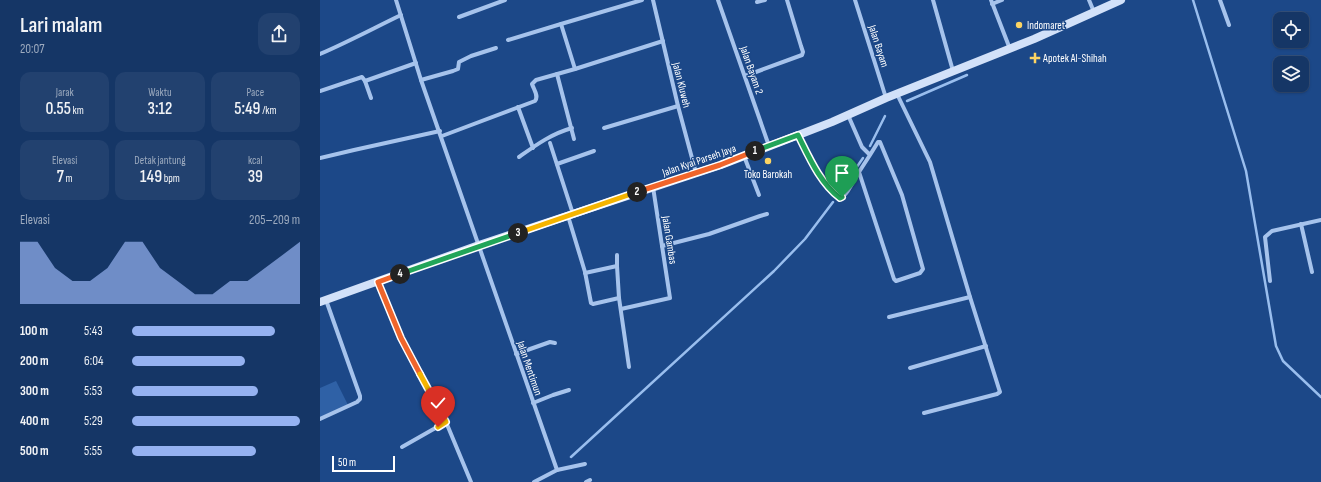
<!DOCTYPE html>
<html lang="id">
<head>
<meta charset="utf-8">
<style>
	body { margin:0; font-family:"Sofia Sans Condensed",sans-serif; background:#22416f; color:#f1f3f6; height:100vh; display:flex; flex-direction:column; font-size:15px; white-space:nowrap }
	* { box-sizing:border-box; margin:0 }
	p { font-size:13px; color:#9dabbf }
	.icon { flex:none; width:22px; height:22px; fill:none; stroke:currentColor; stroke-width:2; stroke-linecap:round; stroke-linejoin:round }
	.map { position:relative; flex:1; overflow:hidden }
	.drawer { display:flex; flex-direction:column; background:#153666; width:320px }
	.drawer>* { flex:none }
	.fabs { position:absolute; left:953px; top:12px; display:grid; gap:8px }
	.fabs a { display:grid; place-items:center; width:36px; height:36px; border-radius:8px; background:#153666; box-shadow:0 1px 3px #0004,0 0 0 1px #34507a; font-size:20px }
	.scale { position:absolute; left:12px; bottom:10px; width:63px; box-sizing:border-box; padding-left:4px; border:2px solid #fff; border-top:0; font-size:11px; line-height:14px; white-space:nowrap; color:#fff; -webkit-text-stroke:3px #1c4888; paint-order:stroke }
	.pin { position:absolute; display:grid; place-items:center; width:34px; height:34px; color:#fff; margin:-41px -17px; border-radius:50% 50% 50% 0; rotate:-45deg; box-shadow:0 0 4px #0007 }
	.pin .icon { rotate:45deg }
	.km { position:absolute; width:20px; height:20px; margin:-10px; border-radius:50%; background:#222; color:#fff; font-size:11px; line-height:20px; text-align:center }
	.round { display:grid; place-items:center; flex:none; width:42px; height:42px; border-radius:12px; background:#22416f }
	.head { display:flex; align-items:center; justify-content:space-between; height:68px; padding:0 20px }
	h1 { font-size:22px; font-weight:600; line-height:30px }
	.metrics { display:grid; grid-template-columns:repeat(3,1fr); gap:6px; height:68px; padding:4px 20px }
	.metrics div { display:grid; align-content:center; border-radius:10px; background:#22416f; text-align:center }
	.metrics b { font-size:17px; font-weight:600 }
	.metrics small { font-size:11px; font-weight:400 }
	.metrics p { font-size:11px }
	.chart { height:112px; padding:8px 20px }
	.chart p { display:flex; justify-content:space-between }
	.chart svg { width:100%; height:72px; margin-top:4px; fill:#95b2f1; opacity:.7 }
	ul { padding:0 20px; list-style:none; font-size:13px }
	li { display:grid; grid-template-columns:64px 48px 1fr; align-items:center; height:30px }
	li i { height:10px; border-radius:5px; background:#95b2f1 }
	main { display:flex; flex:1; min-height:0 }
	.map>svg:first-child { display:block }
	.green { fill:#2f61a6 }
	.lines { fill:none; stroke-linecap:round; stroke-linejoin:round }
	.stream { stroke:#99beee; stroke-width:2.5 }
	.minor { stroke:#a6c3ec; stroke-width:4 }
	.secondary { stroke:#d2e1f9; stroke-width:8 }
	.split-1-casing { stroke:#fff; stroke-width:8 }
	.split-2-casing { stroke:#fff; stroke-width:8 }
	.split-3-casing { stroke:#fff; stroke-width:8 }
	.split-4-casing { stroke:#fff; stroke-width:8 }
	.split-5-casing { stroke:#fff; stroke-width:8 }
	.split-6-casing { stroke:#fff; stroke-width:8 }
	.split-1 { stroke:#22a559; stroke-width:5 }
	.split-2 { stroke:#f0652b; stroke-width:5 }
	.split-3 { stroke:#f5b400; stroke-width:5 }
	.split-4 { stroke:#22a559; stroke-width:5 }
	.split-5 { stroke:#f0652b; stroke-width:5 }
	.split-6 { stroke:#f5b400; stroke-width:5 }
	.poi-dot { fill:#fcd463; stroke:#1c4888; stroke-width:1.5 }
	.labels { text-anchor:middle; stroke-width:3; stroke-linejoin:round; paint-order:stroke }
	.poi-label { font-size:11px; fill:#fff; stroke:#1c4888; text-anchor:start }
	.street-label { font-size:11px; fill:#fff; stroke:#1c4888 }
</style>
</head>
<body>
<main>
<section class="drawer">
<div class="head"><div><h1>Lari malam</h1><p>20:07</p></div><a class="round"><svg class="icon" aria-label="share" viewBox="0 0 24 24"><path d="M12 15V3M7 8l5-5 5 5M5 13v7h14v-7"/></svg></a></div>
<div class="metrics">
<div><p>Jarak</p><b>0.55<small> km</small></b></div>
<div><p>Waktu</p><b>3:12</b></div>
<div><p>Pace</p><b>5:49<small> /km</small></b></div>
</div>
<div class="metrics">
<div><p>Elevasi</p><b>7<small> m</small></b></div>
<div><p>Detak jantung</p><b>149<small> bpm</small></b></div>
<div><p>kcal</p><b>39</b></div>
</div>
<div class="chart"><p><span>Elevasi</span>205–209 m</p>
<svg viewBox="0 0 160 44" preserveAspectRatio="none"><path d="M0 44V6L10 6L20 22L30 30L40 30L50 22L60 6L70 6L80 22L90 30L100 38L110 38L120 30L130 30L140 22L150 14L160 6V44z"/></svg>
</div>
<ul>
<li><b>100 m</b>5:43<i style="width:85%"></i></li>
<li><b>200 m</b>6:04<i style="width:67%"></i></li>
<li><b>300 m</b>5:53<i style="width:75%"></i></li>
<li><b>400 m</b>5:29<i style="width:100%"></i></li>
<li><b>500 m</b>5:55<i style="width:74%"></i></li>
</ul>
</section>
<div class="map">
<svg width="1001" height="482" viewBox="0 0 1001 482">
	<rect width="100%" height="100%" fill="#1c4888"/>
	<polygon class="green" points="16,381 28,405 0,417 0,388"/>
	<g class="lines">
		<g class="stream">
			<polyline points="873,0 926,171 956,346 963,361 1001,397"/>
			<polyline points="587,101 647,75"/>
			<polyline points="550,146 565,116"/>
			<polyline points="521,190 543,158"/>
			<polyline points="251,457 454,271 485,239 513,202"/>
		</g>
		<g class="minor">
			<polyline points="76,0 101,80 237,470 214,482"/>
			<polyline points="333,0 358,106 376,173"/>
			<polyline points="398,0 449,146"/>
			<polyline points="535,0 566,98"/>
			<polyline points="613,0 633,71"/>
			<polyline points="671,0 690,49"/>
			<polyline points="769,0 774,12"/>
			<polyline points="900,0 909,25"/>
			<polyline points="437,2 445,0"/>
			<polyline points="672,4 682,0"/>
			<polyline points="139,17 185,0"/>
			<polyline points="188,40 241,24"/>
			<path d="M 0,54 C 28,42 54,28 81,15"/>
			<polyline points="255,69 241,24 322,0"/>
			<polyline points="237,74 254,139"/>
			<polyline points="425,76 482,55 483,52 481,46 467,0"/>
			<polyline points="101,80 133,71 138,69 139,62 151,56 176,48"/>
			<polyline points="45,81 96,63"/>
			<polyline points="0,91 42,77 45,81 51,98"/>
			<polyline points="577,94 610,162 650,297 679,389 680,392 677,394 604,413"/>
			<polyline points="198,107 213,148"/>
			<polyline points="528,115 542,147 550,155 558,142 560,142 582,195 603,269 600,273 576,281 574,279 539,172 550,155"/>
			<polyline points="284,128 358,106"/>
			<path d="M 122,136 L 215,101 C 219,96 214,90 212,84 L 216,80 L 255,69 L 343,41"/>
			<path d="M 478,136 C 489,157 500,184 520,198 C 528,195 534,179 539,172"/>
			<polyline points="230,143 253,214"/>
			<polyline points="424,156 439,195"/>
			<path d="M 199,157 C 216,145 231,134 252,128"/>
			<polyline points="0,158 34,150 120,131"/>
			<polyline points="237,164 274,151"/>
			<polyline points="248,216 265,272 271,303 273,304 299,298"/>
			<polyline points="981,224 992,272"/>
			<polyline points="342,246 389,234 440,216 447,214"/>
			<polyline points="297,255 297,266"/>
			<polyline points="265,273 297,266 299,298 309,367"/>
			<polyline points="950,281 945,237 952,231 1001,220"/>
			<polyline points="58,282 81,337 126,422 151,482"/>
			<polyline points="301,309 350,298 333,187"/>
			<polyline points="569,317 650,297"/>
			<polyline points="196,354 230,342 235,343"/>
			<polyline points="590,368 666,346"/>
			<polyline points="213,403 233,395 249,390"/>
			<polyline points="0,419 37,402 40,399 40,396 6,300"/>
			<polyline points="82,447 126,422"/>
			<polyline points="237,470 265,464"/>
			<polyline points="266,482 270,480"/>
		</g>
		<polyline class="secondary" points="0,302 159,245 401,165 512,122 566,98 714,39 801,0"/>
	</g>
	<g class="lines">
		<defs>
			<path id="split-1" d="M 435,151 L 478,135 C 489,157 500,183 520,198 L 522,197"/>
			<polyline id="split-2" points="317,192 400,165 435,151"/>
			<polyline id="split-3" points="198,233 317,192"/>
			<polyline id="split-4" points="80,274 198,233"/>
			<polyline id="split-5" points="80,274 58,282 81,338 100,374"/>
			<polyline id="split-6" points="100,374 126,422 118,427"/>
		</defs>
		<use href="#split-1" class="split-1-casing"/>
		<use href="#split-2" class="split-2-casing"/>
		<use href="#split-3" class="split-3-casing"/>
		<use href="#split-4" class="split-4-casing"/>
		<use href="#split-5" class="split-5-casing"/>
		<use href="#split-6" class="split-6-casing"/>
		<use href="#split-1" class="split-1"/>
		<use href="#split-2" class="split-2"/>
		<use href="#split-3" class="split-3"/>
		<use href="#split-4" class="split-4"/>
		<use href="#split-5" class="split-5"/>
		<use href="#split-6" class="split-6"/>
	</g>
	<g class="poi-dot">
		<circle cx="699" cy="25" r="4"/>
		<path d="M713 52h4v4h4v4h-4v4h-4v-4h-4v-4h4z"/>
		<circle cx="448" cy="161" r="4"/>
	</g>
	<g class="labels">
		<g class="poi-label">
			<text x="707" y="29">Indomaret</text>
			<text x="723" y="62">Apotek Al-Shihah</text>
			<text x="448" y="178" text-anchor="middle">Toko Barokah</text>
		</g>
		<g class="street-label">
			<text transform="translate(559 46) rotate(72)" y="4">Jalan Bayam</text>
			<text transform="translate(432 70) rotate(71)" y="4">Jalan Bayam 2</text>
			<text transform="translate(362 85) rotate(76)" y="4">Jalan Kluweh</text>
			<text transform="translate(379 160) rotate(-19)" y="4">Jalan Kyai Parseh Jaya</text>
			<text transform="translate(350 240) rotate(81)" y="4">Jalan Gambas</text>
			<text transform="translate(210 368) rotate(71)" y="4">Jalan Mentimun</text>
		</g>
	</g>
</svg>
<div class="fabs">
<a><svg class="icon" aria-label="locate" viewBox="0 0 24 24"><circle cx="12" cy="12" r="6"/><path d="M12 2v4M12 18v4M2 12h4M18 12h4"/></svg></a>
<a><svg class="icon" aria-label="layers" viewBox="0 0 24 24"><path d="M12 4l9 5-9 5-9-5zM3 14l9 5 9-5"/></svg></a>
</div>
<div class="scale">50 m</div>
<div class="pin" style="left:522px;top:197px;background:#1e9e55"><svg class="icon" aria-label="arrive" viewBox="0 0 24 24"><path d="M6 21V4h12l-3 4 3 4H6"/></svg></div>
<div class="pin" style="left:118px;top:427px;background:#d93025"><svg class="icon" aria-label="check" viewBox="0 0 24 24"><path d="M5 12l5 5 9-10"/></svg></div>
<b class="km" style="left:435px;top:151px">1</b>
<b class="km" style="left:317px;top:192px">2</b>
<b class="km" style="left:198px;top:233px">3</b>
<b class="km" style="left:80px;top:274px">4</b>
</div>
</main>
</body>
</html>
